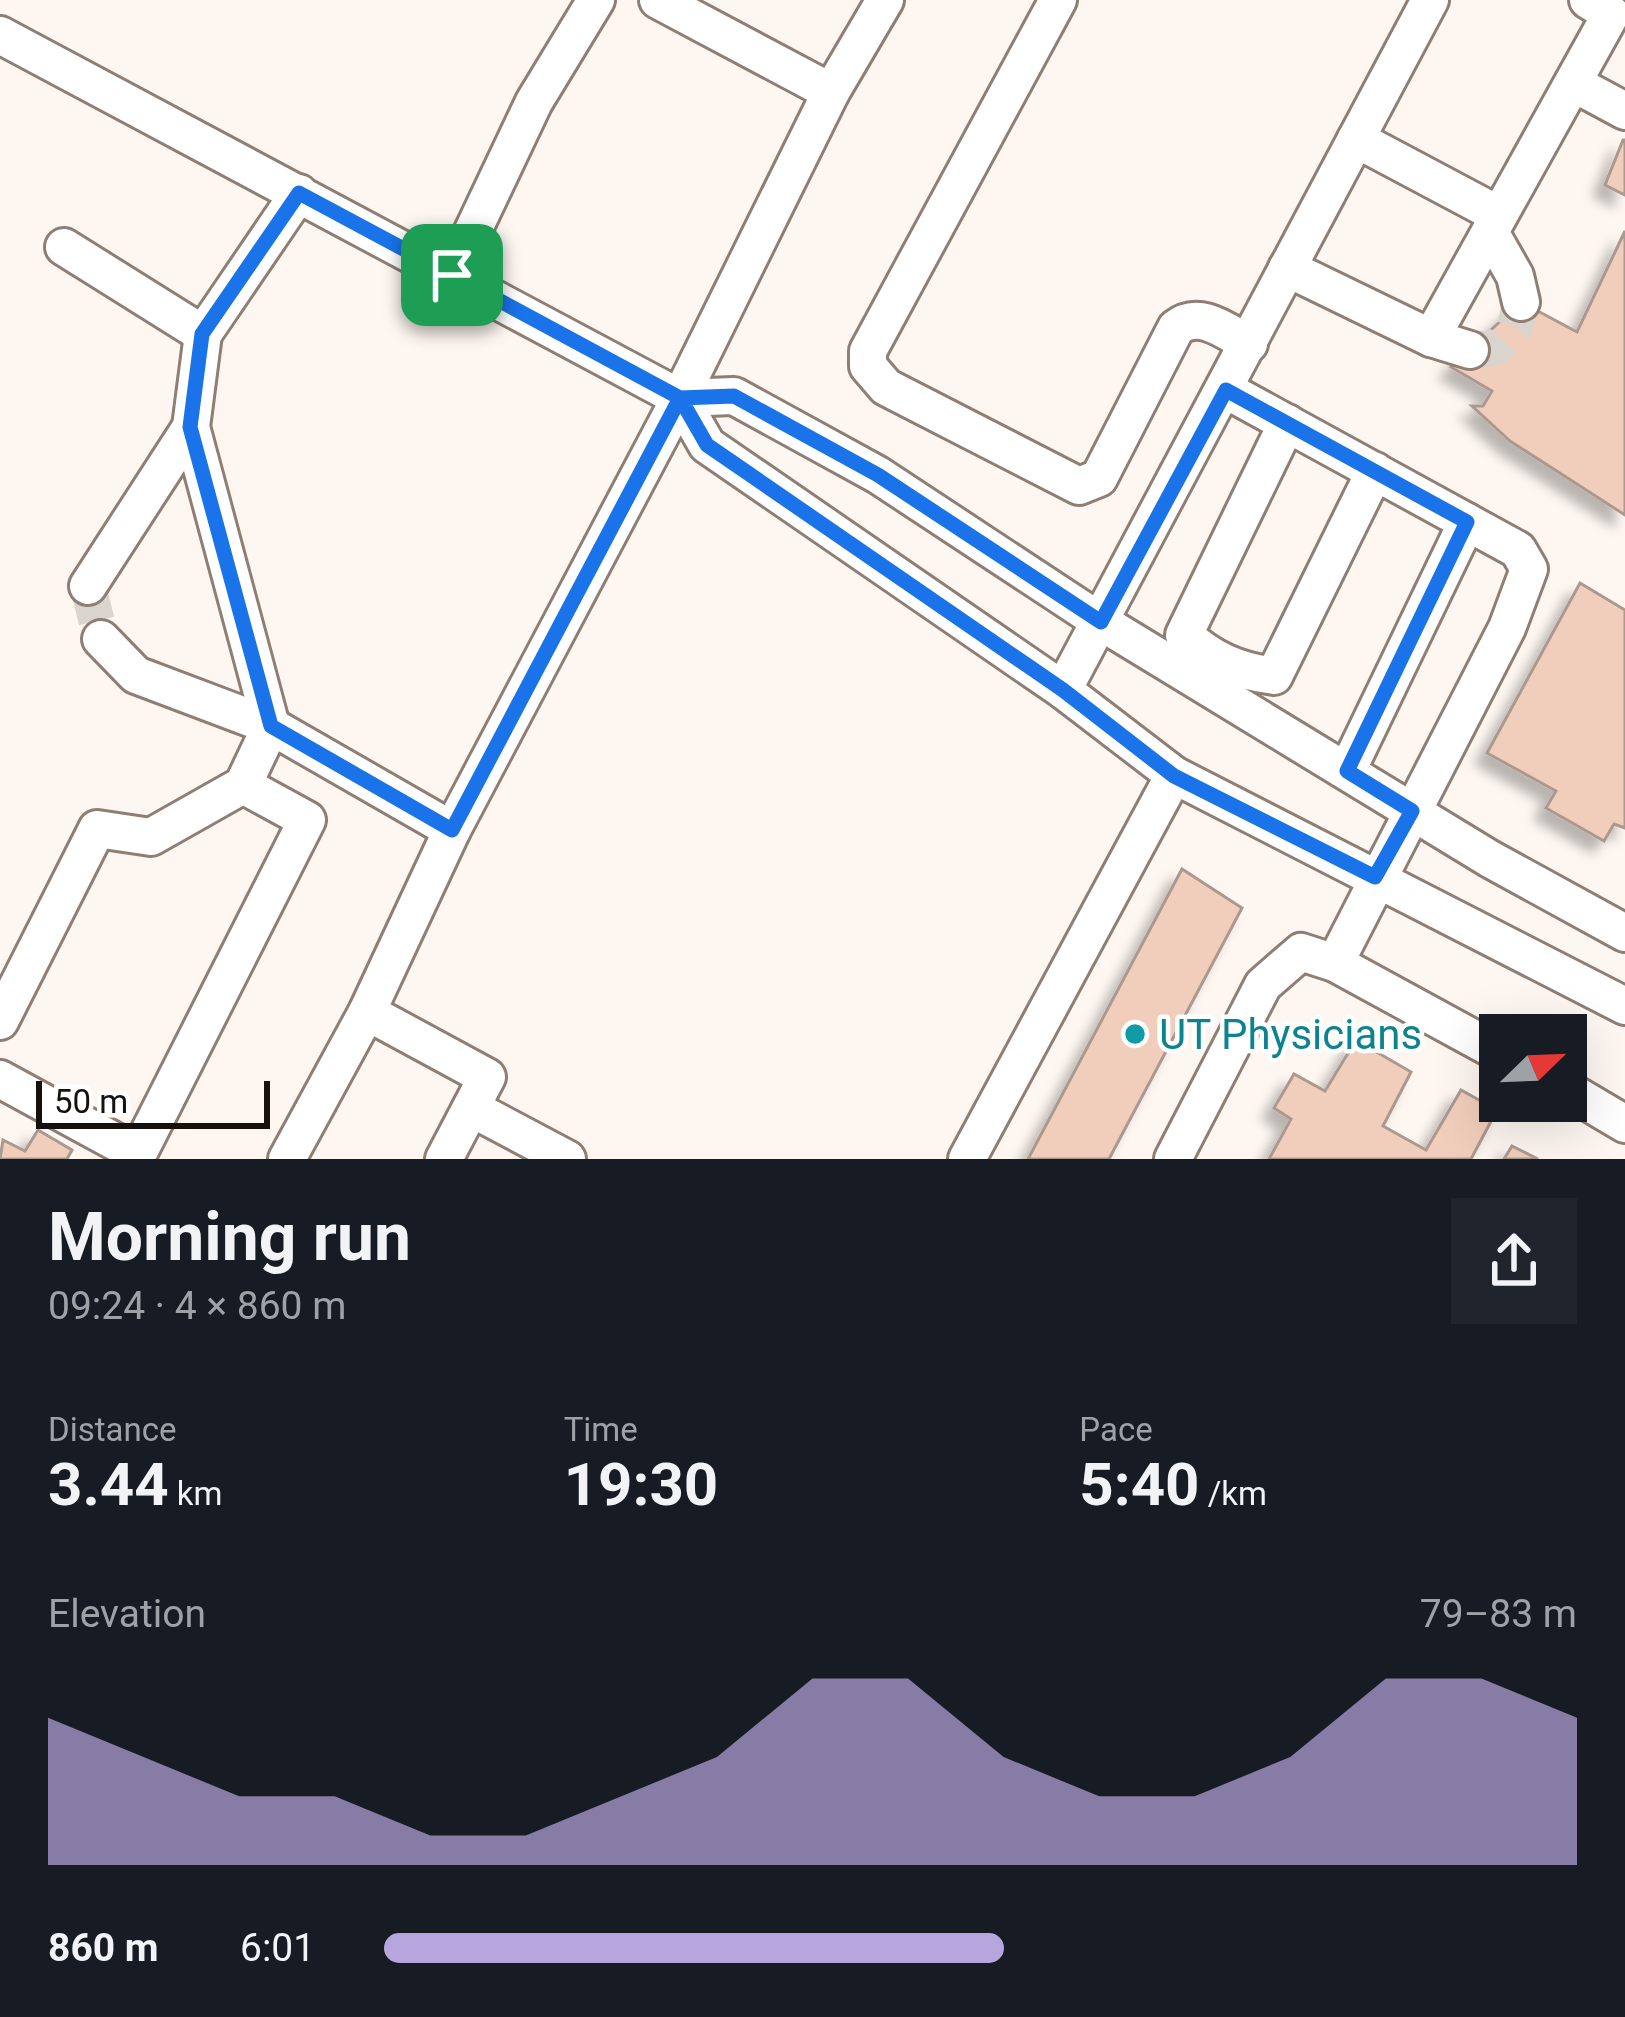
<!DOCTYPE html>
<html lang="en">
<head>
<meta charset="utf-8">
<style>
	body { margin:0; font-family:Roboto,sans-serif; background:#20242c; color:#f1f3f6; height:100vh; display:flex; flex-direction:column; font-size:45px; white-space:nowrap }
	* { box-sizing:border-box; margin:0 }
	p { font-size:39px; color:#9ea1a6 }
	.icon { flex:none; width:66px; height:66px; fill:none; stroke:currentColor; stroke-width:2; stroke-linecap:round; stroke-linejoin:round }
	.map { position:relative; height:1159px; overflow:hidden }
	.drawer { display:flex; flex-direction:column; background:#171b24; flex:1 }
	.drawer>* { flex:none }
	.needle { width:78px; rotate:67deg }
	.tools { position:absolute; left:1479px; top:1014px; display:grid; gap:24px }
	.tools a { display:grid; place-items:center; width:108px; height:108px; border-radius:0px; background:#171b24; box-shadow:0 12px 48px #0002; font-size:60px }
	.scale { position:absolute; left:36px; bottom:30px; width:234px; box-sizing:border-box; padding-left:12px; border:6px solid #17110d; border-top:0; font-size:33px; line-height:42px; white-space:nowrap; color:#17110d; -webkit-text-stroke:9px #fff; paint-order:stroke }
	.pin { position:absolute; display:grid; place-items:center; width:102px; height:102px; color:#fff; margin:-51px; border-radius:24px; box-shadow:0 6px 18px #0006 }
	.round { display:grid; place-items:center; flex:none; width:126px; height:126px; border-radius:0px; background:#20242c }
	.headline { display:flex; align-items:center; justify-content:space-between; height:204px; padding:0 48px }
	h1 { font-size:66px; font-weight:700; line-height:90px }
	.metrics { display:grid; grid-template-columns:repeat(3,1fr); gap:18px; height:204px; padding:12px 48px }
	.metrics div { display:grid; align-content:center }
	.metrics b { font-size:60px; font-weight:700 }
	.metrics small { font-size:33px; font-weight:400 }
	.metrics p { font-size:33px }
	.chart { height:336px; padding:24px 48px }
	.chart p { display:flex; justify-content:space-between }
	.chart svg { width:100%; height:216px; margin-top:12px; fill:#b7a5dd; opacity:.7 }
	ul { padding:0 48px; list-style:none; font-size:39px }
	li { display:grid; grid-template-columns:192px 144px 1fr; align-items:center; height:90px }
	li i { height:30px; border-radius:15px; background:#b7a5dd }
	.map>svg:first-child { display:block }
	.building { fill:#f1cebb; stroke:#ab998f; stroke-width:3; filter:url(#shadow) }
	.lines { fill:none; stroke-linecap:round; stroke-linejoin:round }
	.minor-tunnel { stroke:#dad4cf; stroke-width:36; stroke-dasharray:36 18; stroke-linecap:butt }
	.minor-casing { stroke:#8e7e73; stroke-width:42 }
	.minor { stroke:#fff; stroke-width:36 }
	.route-casing { stroke:#fff; stroke-width:24 }
	.route { stroke:#1a73e8; stroke-width:15 }
	.culture-dot { fill:#0f9aa8; stroke:#fff; stroke-width:4.5 }
	.labels { text-anchor:middle; stroke-width:9; stroke-linejoin:round; paint-order:stroke }
	.culture-label { font-size:42px; fill:#0d838f; stroke:#fff; text-anchor:start }
</style>
</head>
<body>
<div class="map">
<svg width="1625" height="1159" viewBox="0 0 1625 1159">
	<defs>
		<filter id="shadow"><feDropShadow dx="-11" dy="11" stdDeviation="6" flood-color="#0004"/></filter>
	</defs>
	<rect width="100%" height="100%" fill="#fdf6f1"/>
	<g class="building">
		<polygon points="1623,140 1625,140 1625,195 1605,185"/>
		<polygon points="1625,231 1625,515 1510,441 1472,406 1483,406 1492,391 1451,367 1521,302 1577,332"/>
		<polygon points="1580,583 1625,610 1625,828 1614,824 1604,841 1546,808 1556,791 1487,753"/>
		<polygon points="1182,869 1242,908 1109,1159 1028,1159"/>
		<polygon points="1356,1040 1411,1072 1383,1126 1426,1150 1461,1090 1497,1110 1471,1159 1269,1159 1291,1119 1274,1108 1294,1074 1325,1091"/>
		<polygon points="38,1130 72,1150 67,1159 0,1159 3,1140 25,1151"/>
		<polygon points="1512,1146 1538,1159 1504,1159"/>
	</g>
	<g class="lines">
		<g class="minor-tunnel">
			<polyline points="1470,350 1495,348 1515,326 1521,302"/>
			<polyline points="88,586 101,639"/>
		</g>
		<defs>
			<g id="minor">
				<polyline points="658,0 831,92"/>
				<path d="M 1058,0 L 868,351 L 868,366 L 886,387 L 1079,486 L 1099,478 L 1176,328 C 1200,309 1227,332 1249,344"/>
				<polyline points="0,35 680,398 734,396 878,475 1101,622 1490,859 1625,933"/>
				<polyline points="1573,83 1625,111"/>
				<polyline points="1356,139 1499,215"/>
				<polyline points="1490,232 1515,276 1521,302"/>
				<polyline points="64,247 203,334"/>
				<polyline points="1287,268 1431,338 1611,14 1588,0"/>
				<polyline points="452,275 534,102 596,0"/>
				<polyline points="1431,338 1470,350"/>
				<polyline points="1226,390 1518,550 1529,569 1507,628 1335,963"/>
				<polyline points="680,398 707,445 1063,690 1174,775 1625,1006"/>
				<path d="M 1287,423 L 1184,635 C 1212,660 1237,671 1274,676 L 1375,471"/>
				<polyline points="88,586 191,427"/>
				<polyline points="101,639 136,675 271,726 452,830"/>
				<polyline points="1063,690 1430,0"/>
				<polyline points="1347,771 1467,522"/>
				<polyline points="367,1012 487,1077 444,1159"/>
				<polyline points="0,1021 97,829 151,837 243,785 271,726 191,427 203,334 299,193"/>
				<polyline points="0,1079 138,1154 307,820 243,785"/>
				<polyline points="1566,1089 1625,1124"/>
				<polyline points="471,1108 567,1159"/>
				<polyline points="287,1159 367,1012 452,830 680,398 831,92 885,0"/>
				<polyline points="967,1159 1174,775"/>
				<polyline points="1173,1159 1263,985 1301,952 1335,963 1500,1053"/>
			</g>
		</defs>
		<use href="#minor" class="minor-casing"/>
		<use href="#minor" class="minor"/>
	</g>
	<g class="lines">
		<defs>
			<polyline id="route" points="452,275 299,193 202,334 190,427 271,726 452,830 680,398 734,396 878,475 1101,622 1226,390 1467,522 1347,771 1412,811 1375,877 1174,776 1063,690 707,445 680,398 452,275"/>
		</defs>
		<use href="#route" class="route-casing"/>
		<use href="#route" class="route"/>
	</g>
	<circle class="culture-dot" cx="1135" cy="1034" r="12"/>
	<g class="labels">
		<g class="culture-label">
			<text x="1159" y="1049">UT Physicians</text>
		</g>
	</g>
</svg>
<div class="tools">
<a><svg class="needle" viewBox="-14 -14 28 28"><path d="M0-13l5 13h-10z" fill="#e53935"/><path d="M0 13l5-13h-10z" fill="#9ea1a6"/></svg></a>
</div>
<div class="scale">50 m</div>
<div class="pin" style="left:452px;top:275px;background:#1e9e55"><svg class="icon" aria-label="arrive" viewBox="0 0 24 24"><path d="M6 21V4h12l-3 4 3 4H6"/></svg></div>
</div>
<section class="drawer">
<div class="headline"><div><h1>Morning run</h1><p>09:24 · 4 × 860 m</p></div><a class="round"><svg class="icon" aria-label="share" viewBox="0 0 24 24"><path d="M12 15V3M7 8l5-5 5 5M5 13v7h14v-7"/></svg></a></div>
<div class="metrics">
<div><p>Distance</p><b>3.44<small> km</small></b></div>
<div><p>Time</p><b>19:30</b></div>
<div><p>Pace</p><b>5:40<small> /km</small></b></div>
</div>
<div class="chart"><p><span>Elevation</span>79–83 m</p>
<svg viewBox="0 0 160 44" preserveAspectRatio="none"><path d="M0 44V14L10 22L20 30L30 30L40 38L50 38L60 30L70 22L80 6L90 6L100 22L110 30L120 30L130 22L140 6L150 6L160 14V44z"/></svg>
</div>
<ul>
<li><b>860 m</b>6:01<i style="width:52%"></i></li>
</ul>
</section>
</body>
</html>
